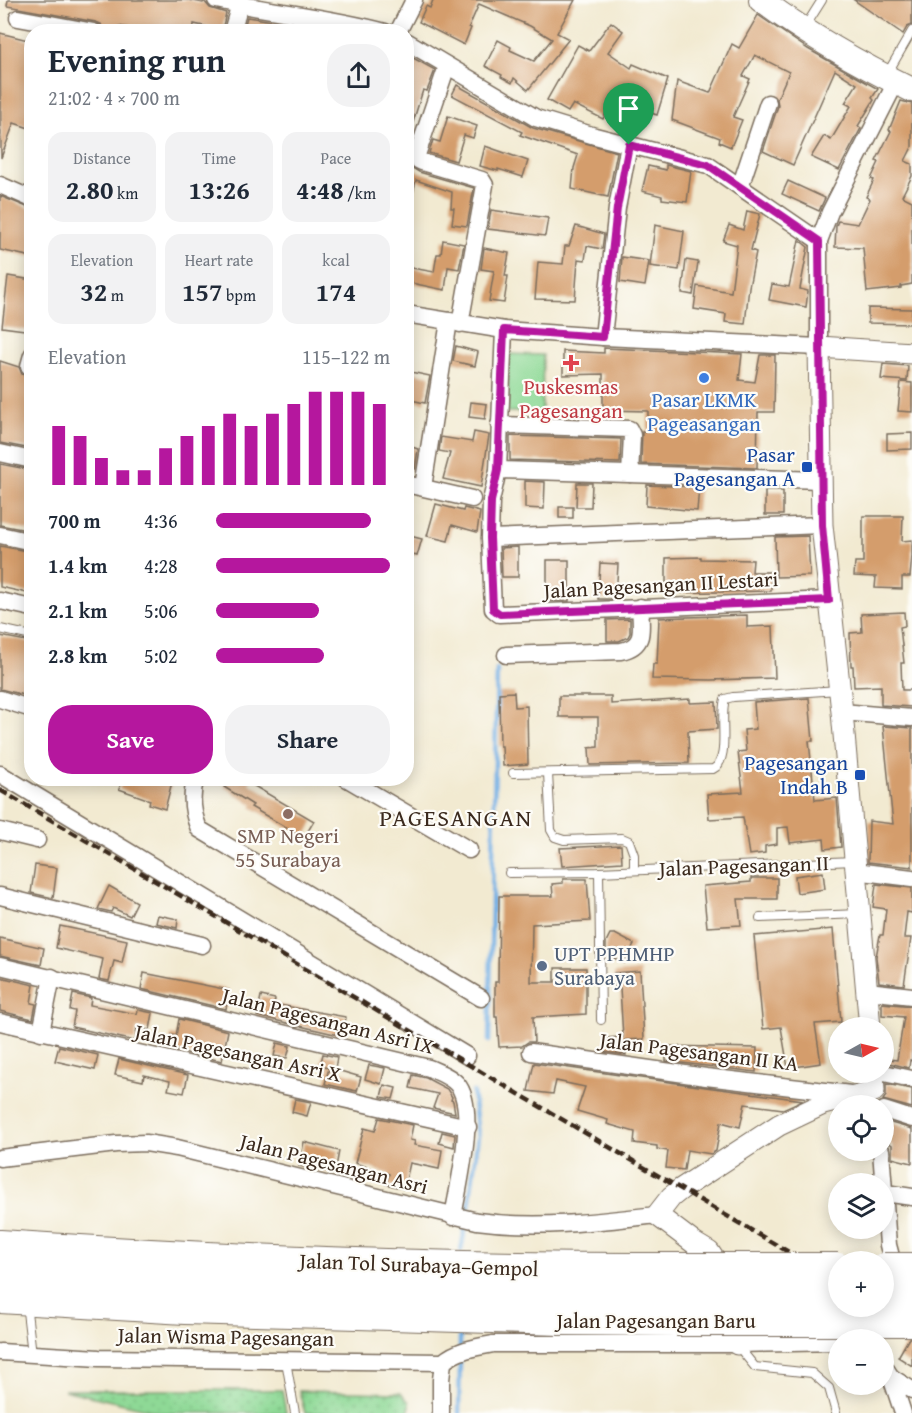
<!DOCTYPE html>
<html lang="en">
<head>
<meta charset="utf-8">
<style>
	body { margin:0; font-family:"Gentium Book Plus",serif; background:#f2f2f3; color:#1f2937; height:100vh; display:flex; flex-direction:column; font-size:22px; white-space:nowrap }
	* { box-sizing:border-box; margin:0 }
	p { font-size:20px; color:#747a83 }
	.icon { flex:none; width:33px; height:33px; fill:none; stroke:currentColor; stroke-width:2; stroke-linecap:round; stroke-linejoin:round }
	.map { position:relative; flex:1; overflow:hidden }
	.sheet { position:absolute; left:24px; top:24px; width:390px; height:762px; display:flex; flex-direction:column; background:#fff; border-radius:24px; box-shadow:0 3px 15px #0003 }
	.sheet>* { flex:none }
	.needle { width:39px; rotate:82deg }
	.tools { position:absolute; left:828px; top:1017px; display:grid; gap:12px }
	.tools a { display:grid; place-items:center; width:66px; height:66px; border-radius:50%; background:#fff; box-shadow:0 3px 15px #0003; font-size:30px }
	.pin { position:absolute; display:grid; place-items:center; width:51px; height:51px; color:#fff; margin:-62px -26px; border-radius:50% 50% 50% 0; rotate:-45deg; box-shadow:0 0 6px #0007 }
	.pin .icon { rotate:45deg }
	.round { display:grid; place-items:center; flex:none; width:63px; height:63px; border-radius:24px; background:#f2f2f3 }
	.head { display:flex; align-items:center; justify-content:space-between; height:102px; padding:0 24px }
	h1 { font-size:33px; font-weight:800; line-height:45px }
	.stats { display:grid; grid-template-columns:repeat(3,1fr); gap:9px; height:102px; padding:6px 24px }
	.stats div { display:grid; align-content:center; border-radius:15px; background:#f2f2f3; text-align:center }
	.stats b { font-size:26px; font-weight:800 }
	.stats small { font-size:16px; font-weight:400 }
	.stats p { font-size:16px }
	.chart { height:168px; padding:12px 24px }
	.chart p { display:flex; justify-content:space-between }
	.chart svg { width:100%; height:108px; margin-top:6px; stroke:#b5179e; stroke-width:6 }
	.primary-button { display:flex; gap:12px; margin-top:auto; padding:12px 24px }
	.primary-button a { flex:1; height:69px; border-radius:24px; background:#b5179e; color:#fff; font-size:24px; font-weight:800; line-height:69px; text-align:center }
	.primary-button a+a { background:#f2f2f3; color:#1f2937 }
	ul { padding:0 24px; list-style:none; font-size:20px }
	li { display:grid; grid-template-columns:96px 72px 1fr; align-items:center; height:45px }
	li i { height:15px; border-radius:8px; background:#b5179e }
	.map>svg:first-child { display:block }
	.green { fill:#8ed996; stroke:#64825a; stroke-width:1.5 }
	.park { fill:url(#park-dots); stroke:#64825a; stroke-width:1.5 }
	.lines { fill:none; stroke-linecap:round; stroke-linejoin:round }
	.stream { stroke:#72afe4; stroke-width:4.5 }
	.building { fill:#d49d6c }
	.service-casing { stroke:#7b6d5d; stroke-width:10 }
	.minor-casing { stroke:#7b6d5d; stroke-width:19 }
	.tertiary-casing { stroke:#7b6d5d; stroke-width:23 }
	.secondary-casing { stroke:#7b6d5d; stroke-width:26 }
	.motorway-casing { stroke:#7b6d5d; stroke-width:32 }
	.service { stroke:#fff; stroke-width:8 }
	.minor { stroke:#fff; stroke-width:16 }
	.tertiary { stroke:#fff; stroke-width:21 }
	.secondary { stroke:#fff; stroke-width:24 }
	.motorway { stroke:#fff; stroke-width:30 }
	.rail { stroke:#3b2a1e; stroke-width:4.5; stroke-dasharray:9 4.5; stroke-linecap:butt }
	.motorway-bridge-casing { stroke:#7b6d5d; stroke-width:32; stroke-linecap:butt }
	.motorway-bridge { stroke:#fff; stroke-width:30 }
	.route-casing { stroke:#fff; stroke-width:12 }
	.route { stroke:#b5179e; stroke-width:8 }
	.health-dot { fill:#e0444e; stroke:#fdfcf7; stroke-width:2 }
	.shop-dot { fill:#3f7fe0; stroke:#fdfcf7; stroke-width:2 }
	.transit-dot { fill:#1a4fb4; stroke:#fdfcf7; stroke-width:2 }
	.education-dot { fill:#8d6e63; stroke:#fdfcf7; stroke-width:2 }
	.service-dot { fill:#5c6f8a; stroke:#fdfcf7; stroke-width:2 }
	.labels { text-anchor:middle; stroke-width:4.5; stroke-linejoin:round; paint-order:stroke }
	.health-label { font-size:21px; fill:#be3a42; stroke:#fdfcf7 }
	.shop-label { font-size:21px; fill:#366cbe; stroke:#fdfcf7 }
	.transit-label { font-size:21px; fill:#164399; stroke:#fdfcf7; text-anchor:end }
	.street-label { font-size:21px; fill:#3b2a1e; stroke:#fdfcf7 }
	.education-label { font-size:21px; fill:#785e54; stroke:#fdfcf7 }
	.service-label { font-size:21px; fill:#4e5e75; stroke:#fdfcf7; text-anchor:start }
	.quarter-label { font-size:24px; letter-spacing:1.5px; fill:#3b2a1e; stroke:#fdfcf7 }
</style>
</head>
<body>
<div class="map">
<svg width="912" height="1413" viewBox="0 0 912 1413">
	<defs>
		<pattern id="park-dots" width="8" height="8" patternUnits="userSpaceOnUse" patternTransform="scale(1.5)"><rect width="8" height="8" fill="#8ed996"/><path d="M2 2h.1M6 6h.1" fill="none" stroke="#7bba81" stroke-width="1.8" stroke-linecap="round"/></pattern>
	</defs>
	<rect width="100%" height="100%" fill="#fdfcf7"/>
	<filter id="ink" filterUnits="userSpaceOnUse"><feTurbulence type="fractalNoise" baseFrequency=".0167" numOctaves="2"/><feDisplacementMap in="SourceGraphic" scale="12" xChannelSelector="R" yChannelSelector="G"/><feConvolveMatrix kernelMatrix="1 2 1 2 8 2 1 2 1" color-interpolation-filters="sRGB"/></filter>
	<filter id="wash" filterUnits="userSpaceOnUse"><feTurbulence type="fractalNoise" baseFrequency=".008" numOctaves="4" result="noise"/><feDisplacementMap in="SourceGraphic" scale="24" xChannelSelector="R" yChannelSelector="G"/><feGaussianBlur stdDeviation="1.35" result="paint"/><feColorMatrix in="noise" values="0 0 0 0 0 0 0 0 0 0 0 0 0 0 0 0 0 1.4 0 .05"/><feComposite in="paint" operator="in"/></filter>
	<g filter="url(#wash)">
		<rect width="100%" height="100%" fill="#f2ead1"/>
		<polygon class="green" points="508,354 543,355 542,412 507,412"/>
		<g class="park">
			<polygon points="64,1390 282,1390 286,1413 163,1413"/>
			<polygon points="299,1391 401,1393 409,1402 409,1413 305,1413"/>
		</g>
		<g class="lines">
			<g class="stream">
				<polyline points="489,1041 497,669"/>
				<polyline points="468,1214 478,1136 473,1092"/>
				<polyline points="461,1250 466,1223"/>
				<polyline points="460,1349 460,1336"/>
				<polyline points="459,1413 460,1357"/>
			</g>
		</g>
		<g id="blocks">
			<g class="building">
				<polygon points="8,0 189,0 203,3 204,1 210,8 226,13 222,30 194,24 193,32 152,32 119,26 118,32 104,32 101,24 96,22 7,6"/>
				<polygon points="433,0 575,0 557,33 569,39 528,90 514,78 512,83 501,77 502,75 485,66 498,40 511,47 510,50 534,61 552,39 530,26 479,4 469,27 471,28 464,45 419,22 426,6 430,8"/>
				<polygon points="854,0 912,0 912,25 907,27 903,34"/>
				<polygon points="758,15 808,49 878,89 872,98 874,100 858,126 861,128 839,170 811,157 824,136 831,140 851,106 845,103 857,84 835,70 793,165 763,151 778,106 777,99 789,72 755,55 743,76 750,79 733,117 742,120 731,147 719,142 720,138 672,120 677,81 710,93 732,44 739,48"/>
				<polygon points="247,17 286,23 284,32 243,32"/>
				<polygon points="611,22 623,31 608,52 631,68 633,64 668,79 657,115 651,113 644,127 629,120 634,111 612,101 603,119 573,104 568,112 547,100 578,45 589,51"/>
				<polygon points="0,33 32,41 29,52 32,53 32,129 14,123 1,158"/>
				<polygon points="406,54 435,70 427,91 423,90 409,135 406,135"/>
				<polygon points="457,85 533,128 617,152 608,197 572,189 574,168 578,155 520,135 522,132 452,95"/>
				<polygon points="901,101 912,104 912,147 905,161 912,164 912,176 902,196 912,201 912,284 901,286 901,288 867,292 863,248 835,247 836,226 838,221 858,224 870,199 866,197 874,180 871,179 879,162 876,161 891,131 889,130"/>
				<polygon points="448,116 477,126 473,138 464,135 456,161 429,153 433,140 440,142"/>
				<polygon points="485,146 528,161 523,177 498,169 498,171 480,166"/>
				<polygon points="406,164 419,172 474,188 467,226 452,224 454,208 451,208 452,192 416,180 411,202 406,202"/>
				<polygon points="666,165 691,171 687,202 662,199 662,196 642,191 648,166 666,170"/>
				<polygon points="788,181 825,198 819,211 782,194"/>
				<polygon points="0,196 32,209 32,257 0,250"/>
				<polygon points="491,210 548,218 545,236 488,229"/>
				<polygon points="747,211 760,214 751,250 756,252 749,287 745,324 725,322 726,314 694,309 697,286 731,292 737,245 723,241 729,225 743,230"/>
				<polygon points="655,225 684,231 679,270 650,266"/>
				<polygon points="576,226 604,234 602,249 587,246 585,260 578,259 575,300 535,299 538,262 563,264 565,246 569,246"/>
				<polygon points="443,240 464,244 459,269 448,267 445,290 406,282 406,267 434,272 437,254 441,254"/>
				<polygon points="799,240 808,247 800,289 808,291 806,307 769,300 772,284 789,287"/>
				<polygon points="484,248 509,253 505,276 508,276 504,303 489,301 494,271 481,269"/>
				<polygon points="622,257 649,261 645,286 620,282"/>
				<polygon points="686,260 698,262 693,295 682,293"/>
				<polygon points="8,276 32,280 32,331 2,327"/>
				<polygon points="868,308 912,309 911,324 868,323"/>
				<polygon points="456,346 478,352 475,366 453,361"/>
				<polygon points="604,348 742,354 739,380 755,382 760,355 775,355 774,412 758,412 757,468 641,464 642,432 648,432 648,411 603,410 603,374 563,375 563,351 604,353"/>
				<polygon points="0,361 19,367 22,374 32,376 32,449 0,443"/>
				<polygon points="883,364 908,366 907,381 881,379"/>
				<polygon points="406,371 430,376 425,403 406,399"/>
				<polygon points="901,382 912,383 912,412 898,411"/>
				<polygon points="471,402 487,404 485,419 469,417"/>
				<polygon points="474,432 489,435 481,487 443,479 450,453 439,451 441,437 472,442"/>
				<polygon points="912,433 912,449 887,450 887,434"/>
				<polygon points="510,436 621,439 620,463 510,460"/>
				<polygon points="412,447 418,449 415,469 407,468"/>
				<polygon points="0,464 32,470 32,531 0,525"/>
				<polygon points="525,481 545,482 544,509 525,508"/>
				<polygon points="577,483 592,483 591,507 576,507"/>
				<polygon points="647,485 699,487 697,511 646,506"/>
				<rect x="765" y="491" width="18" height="24"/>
				<polygon points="436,504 463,511 464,508 480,512 477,532 452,525 448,541 427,536"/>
				<rect x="559" y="507" width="14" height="11"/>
				<polygon points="863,516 903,516 902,541 912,540 912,556 910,577 902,577 902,589 875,588 876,577 854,576 855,562 863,562"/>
				<polygon points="406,535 422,539 417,556 406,553"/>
				<polygon points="808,536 810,576 776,577 775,537"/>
				<polygon points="0,546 32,552 32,594 0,587"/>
				<polygon points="518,547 518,577 502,577 501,548"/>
				<polygon points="701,557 701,559 753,560 752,572 771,572 771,591 666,593 666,558"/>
				<rect x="547" y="560" width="22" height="41"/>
				<polygon points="600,563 618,564 616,599 598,599"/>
				<polygon points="904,612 905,626 900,627 904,663 901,663 902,690 912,690 912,707 881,705 881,686 854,687 853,666 851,666 850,633 862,632 861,614"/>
				<polygon points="747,615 747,627 773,626 775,678 711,680 652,679 653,664 657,664 659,618"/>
				<polygon points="630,619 630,633 628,637 619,641 607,641 607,620"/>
				<polygon points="0,636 32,642 32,697 0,689"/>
				<polygon points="514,692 515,707 527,706 528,764 503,766 502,746 500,746 499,693"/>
				<polygon points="559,696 611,696 611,704 690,699 690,703 716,702 717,729 688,731 689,763 590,765 589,748 598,747 598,717 559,717"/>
				<polygon points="809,698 813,741 809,741 815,800 837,798 841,847 825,849 824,839 790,843 788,827 777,828 777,844 765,846 765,853 749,855 743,817 709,819 707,794 743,792 738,752 746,751 744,730 756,729 754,702"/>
				<polygon points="883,726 912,728 912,867 868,862 869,821 893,824"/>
				<polygon points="123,778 173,778 165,809 149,804 150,800 119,789"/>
				<polygon points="230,778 252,778 249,783 314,821 304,838 251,807 253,805 224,787"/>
				<polygon points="621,845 622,862 562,866 560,848"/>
				<polygon points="35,865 57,868 53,898 31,893"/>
				<polygon points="823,872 825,889 797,893 795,876"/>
				<polygon points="751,878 777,878 777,899 738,899 741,925 707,927 703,886 751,882"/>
				<polygon points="563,879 587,879 590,921 532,924 531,982 555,982 555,968 586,968 586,1014 533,1017 534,1042 528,1042 522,1046 499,1047 497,1017 495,1017 495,982 498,982 499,896 553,896 552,884 563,883"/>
				<polygon points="876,884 912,888 912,913 907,912 904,938 911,938 904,985 879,982 876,957 880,935 883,935 886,909 873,907"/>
				<polygon points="109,886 137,902 130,916 113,908 111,912 98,909"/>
				<polygon points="158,915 178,919 177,928 156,923"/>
				<polygon points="60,926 127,940 122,963 114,961 109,981 99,979 103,959 56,948"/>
				<polygon points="833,929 841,1022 815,1024 821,1063 788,1068 781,1027 763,1029 754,936"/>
				<polygon points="610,934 615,934 634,944 624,963 606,954 606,942"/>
				<polygon points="0,938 44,948 41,965 0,956"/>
				<polygon points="640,971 644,1039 625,1040 626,1055 605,1052 605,1038 623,1037 620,988 615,988 614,973"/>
				<polygon points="144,973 229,990 226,1009 141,989"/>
				<polygon points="0,977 34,985 31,1003 36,1004 33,1019 0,1011"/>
				<polygon points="73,994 91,998 90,1005 137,1014 138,1010 153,1013 150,1030 137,1028 135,1041 72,1027 75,1011 70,1010"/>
				<polygon points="261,996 275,999 274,1004 346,1017 343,1036 257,1016"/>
				<polygon points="882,1003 912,1006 912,1061 910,1060 909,1068 889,1063 889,1059 897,1060 904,1017 882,1015"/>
				<polygon points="179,1019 228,1031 222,1061 169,1049 171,1035 176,1036"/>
				<polygon points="277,1043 290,1046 287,1058 274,1056"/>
				<polygon points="59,1046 98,1055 95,1070 55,1061"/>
				<polygon points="666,1046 757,1048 756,1072 666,1061"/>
				<polygon points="323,1054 337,1057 335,1069 330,1068 361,1077 357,1091 325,1084 329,1068 320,1066"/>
				<polygon points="119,1059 188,1075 184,1093 168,1090 170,1081 144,1075 143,1081 115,1075"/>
				<polygon points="534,1063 705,1087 803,1100 783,1109 745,1104 740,1127 721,1122 716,1151 711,1154 687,1150 684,1170 666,1168 668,1151 657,1149 657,1146 634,1143 635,1132 607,1124 608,1120 577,1111 585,1087 556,1081 553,1094 528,1091"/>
				<polygon points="369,1065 385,1068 381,1084 365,1079"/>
				<polygon points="413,1075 426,1078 447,1089 452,1097 451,1100 453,1101 455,1113 433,1108 438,1094 410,1088"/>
				<polygon points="886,1084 912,1089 912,1108 883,1100 886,1096"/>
				<polygon points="384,1085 396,1088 393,1099 381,1097"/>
				<polygon points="295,1099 311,1102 307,1116 292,1112"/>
				<polygon points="379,1118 413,1125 410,1140 415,1141 414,1145 442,1150 439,1169 410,1163 404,1189 386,1184 389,1174 355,1163 364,1128 375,1131"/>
				<polygon points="884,1121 912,1129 912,1163 892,1158 892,1145 886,1141 888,1132 884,1131"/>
				<polygon points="442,1132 455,1135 454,1147 439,1143"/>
				<polygon points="304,1142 339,1151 335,1173 299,1166"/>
				<polygon points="909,1338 912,1338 912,1366 898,1357"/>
			</g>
		</g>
	</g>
	<g filter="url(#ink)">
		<use href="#blocks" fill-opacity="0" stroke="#7b6d5d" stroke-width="1.5"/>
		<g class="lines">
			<defs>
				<g id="service">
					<polyline points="805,27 822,0"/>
					<polyline points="887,74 912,31"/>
					<polyline points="0,629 32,636"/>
					<path d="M 513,773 L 713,769 C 731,760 719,718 725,699 L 733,697 L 839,690"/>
					<polyline points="548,773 551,830 555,837 564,840 622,838 629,841 634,855 634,870"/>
					<polyline points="599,872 601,1020"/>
					<polyline points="509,873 599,872 854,861"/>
					<polyline points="760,918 859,914"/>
					<polyline points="26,1303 32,1354"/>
					<polyline points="737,1345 755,1367 812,1373 829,1388 836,1413"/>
					<polyline points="286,1361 295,1413"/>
				</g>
				<g id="minor">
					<path d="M 216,0 C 272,12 329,17 385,32"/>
					<polyline points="18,18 94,32"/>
					<polyline points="232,32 241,0"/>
					<polyline points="398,32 414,0"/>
					<polyline points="406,41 536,118 595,136 708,165 819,241"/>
					<polyline points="447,66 417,155 418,160 422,162 482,180 485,185 460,324"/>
					<polyline points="0,185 32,199"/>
					<polyline points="740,187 768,103"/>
					<polyline points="406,314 504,330 603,337 819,347 819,241 830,212 896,82"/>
					<polyline points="504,330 498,470 491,501 490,538 493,609 499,614 829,600"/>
					<polyline points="603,337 617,208 629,145"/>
					<polyline points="29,366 32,355"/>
					<polyline points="499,425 629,429 632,435 630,474"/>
					<polyline points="0,453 32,460"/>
					<polyline points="498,470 821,480"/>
					<polyline points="406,484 472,499"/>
					<polyline points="423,487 449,321"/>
					<polyline points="0,535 32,542"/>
					<polyline points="490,538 822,525"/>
					<polyline points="0,601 32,608"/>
					<path d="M 506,655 L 621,651 C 646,646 641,629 640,607"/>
					<polyline points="0,699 32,709"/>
					<polyline points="842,712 912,718"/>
					<polyline points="0,774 467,1056"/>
					<path d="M 196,778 C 190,796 192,812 199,829 L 481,998"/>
					<polyline points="346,778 469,850"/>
					<polyline points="0,831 37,840"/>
					<polyline points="855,871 912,878"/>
					<polyline points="0,896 202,945"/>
					<path d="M 0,966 L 429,1068 C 438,1072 450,1076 457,1084 C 478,1108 458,1186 453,1217"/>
					<polyline points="867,991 912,996"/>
					<polyline points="0,1022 468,1127"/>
					<polyline points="41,1032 52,977"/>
					<polyline points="531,1052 706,1077 851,1094"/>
					<polyline points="879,1072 912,1079"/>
					<polyline points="884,1110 912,1119"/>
					<polyline points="881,1150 888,1245 896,1275"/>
					<path d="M 0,1158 L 116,1144 L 146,1143 L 177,1148 L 477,1221 C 537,1229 596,1222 657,1215"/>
					<polyline points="885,1193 912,1197"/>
					<path d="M 0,1352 L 99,1358 L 443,1362 C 457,1350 476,1347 493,1344 L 737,1344 L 838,1342"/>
					<polyline points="884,1366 891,1377 903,1413"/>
					<polyline points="891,1377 912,1390"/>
					<polyline points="441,1413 441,1380 443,1362"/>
				</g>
				<g id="tertiary">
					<polyline points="870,1028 842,712 822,525 819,347 912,353"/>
					<polyline points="725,1276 709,1252 694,1243 657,1215 671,1197 681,1189 779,1125 823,1104 874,1091 873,1072"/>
					<polyline points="734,1309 737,1344"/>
				</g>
				<path id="secondary" d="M 761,0 C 808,35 859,64 912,90"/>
				<g id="motorway">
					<path d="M 0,1245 C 224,1260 449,1269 673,1268"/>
					<path d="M 0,1273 C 225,1287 450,1294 676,1297"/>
					<polyline points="0,1298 185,1309 561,1320 676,1321"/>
				</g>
			</defs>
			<use href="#service" class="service-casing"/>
			<use href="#minor" class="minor-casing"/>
			<use href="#tertiary" class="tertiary-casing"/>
			<use href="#secondary" class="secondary-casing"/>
			<use href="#motorway" class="motorway-casing"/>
			<use href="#service" class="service"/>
			<use href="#minor" class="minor"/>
			<use href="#tertiary" class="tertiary"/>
			<use href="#secondary" class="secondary"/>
			<use href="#motorway" class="motorway"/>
			<g class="rail">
				<polyline points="0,790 838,1281"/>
				<polyline points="883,1306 912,1324"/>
			</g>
			<defs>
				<g id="motorway-bridge">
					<polyline points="673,1268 838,1268"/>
					<polyline points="884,1268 912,1268"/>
					<polyline points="676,1297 838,1297"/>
					<polyline points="884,1298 912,1298"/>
					<polyline points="676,1321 912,1321"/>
				</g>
			</defs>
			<use href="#motorway-bridge" class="motorway-bridge-casing"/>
			<use href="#motorway-bridge" class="motorway-bridge"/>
		</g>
	</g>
	<g class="lines" filter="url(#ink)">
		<defs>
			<polygon id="route" points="629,145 708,165 819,241 822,525 829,600 500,614 493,609 490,538 491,501 498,470 504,330 603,337 617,208"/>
		</defs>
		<use href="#route" class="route-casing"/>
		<use href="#route" class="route"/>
	</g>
	<path class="health-dot" d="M568 354h6v6h6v6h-6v6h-6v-6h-6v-6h6z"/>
	<circle class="shop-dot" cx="704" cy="378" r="6"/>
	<g class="transit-dot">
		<rect x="801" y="461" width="12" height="12" rx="3"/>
		<rect x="854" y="769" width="12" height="12" rx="3"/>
	</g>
	<circle class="education-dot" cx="288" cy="814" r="6"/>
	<circle class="service-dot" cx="542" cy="966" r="6"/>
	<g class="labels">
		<g class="health-label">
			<text x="571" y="394">Puskesmas<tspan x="571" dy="24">Pagesangan</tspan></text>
		</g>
		<g class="shop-label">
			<text x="704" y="407">Pasar LKMK<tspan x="704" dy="24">Pageasangan</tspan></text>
		</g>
		<g class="transit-label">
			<text x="795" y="462">Pasar<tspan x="795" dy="24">Pagesangan A</tspan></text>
			<text x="848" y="770">Pagesangan<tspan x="848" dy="24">Indah B</tspan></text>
		</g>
		<g class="street-label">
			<text transform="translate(661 585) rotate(-3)" y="7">Jalan Pagesangan II Lestari</text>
			<text transform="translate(744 866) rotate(-2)" y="7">Jalan Pagesangan II</text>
			<text transform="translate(328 1021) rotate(14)" y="7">Jalan Pagesangan Asri IX</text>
			<text transform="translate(699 1052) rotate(7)" y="7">Jalan Pagesangan II KA</text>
			<text transform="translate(238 1053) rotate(12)" y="7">Jalan Pagesangan Asri X</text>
			<text transform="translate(334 1164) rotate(14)" y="7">Jalan Pagesangan Asri</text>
			<text transform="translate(419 1265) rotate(2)" y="7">Jalan Tol Surabaya–Gempol</text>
			<text x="656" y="1328">Jalan Pagesangan Baru</text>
			<text transform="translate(226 1337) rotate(1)" y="7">Jalan Wisma Pagesangan</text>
		</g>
		<g class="education-label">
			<text x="288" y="843">SMP Negeri<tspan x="288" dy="24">55 Surabaya</tspan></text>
		</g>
		<g class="service-label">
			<text x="554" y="961">UPT PPHMHP<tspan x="554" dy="24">Surabaya</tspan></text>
		</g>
		<g class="quarter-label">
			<text x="456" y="826">PAGESANGAN</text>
		</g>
	</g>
</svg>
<div class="tools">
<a><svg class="needle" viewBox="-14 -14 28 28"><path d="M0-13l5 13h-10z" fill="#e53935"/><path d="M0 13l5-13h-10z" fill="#747a83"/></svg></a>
<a><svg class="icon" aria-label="locate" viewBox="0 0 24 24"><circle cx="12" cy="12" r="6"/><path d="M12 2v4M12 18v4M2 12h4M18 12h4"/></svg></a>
<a><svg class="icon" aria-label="layers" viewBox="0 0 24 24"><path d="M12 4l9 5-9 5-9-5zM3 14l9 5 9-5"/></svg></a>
<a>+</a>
<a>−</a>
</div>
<div class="pin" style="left:629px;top:145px;background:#1e9e55"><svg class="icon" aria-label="arrive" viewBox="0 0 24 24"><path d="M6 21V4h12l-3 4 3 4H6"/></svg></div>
<section class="sheet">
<div class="head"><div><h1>Evening run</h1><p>21:02 · 4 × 700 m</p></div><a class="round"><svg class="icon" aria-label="share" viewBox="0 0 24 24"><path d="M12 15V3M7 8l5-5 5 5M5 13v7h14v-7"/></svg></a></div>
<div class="stats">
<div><p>Distance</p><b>2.80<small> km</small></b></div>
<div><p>Time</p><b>13:26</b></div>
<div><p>Pace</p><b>4:48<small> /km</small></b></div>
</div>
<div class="stats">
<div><p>Elevation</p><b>32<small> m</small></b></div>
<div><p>Heart rate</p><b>157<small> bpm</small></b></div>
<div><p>kcal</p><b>174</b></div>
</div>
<div class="chart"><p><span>Elevation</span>115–122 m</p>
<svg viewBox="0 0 160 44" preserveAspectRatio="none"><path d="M5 44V20M15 44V24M25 44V33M35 44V38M45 44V38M55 44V29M65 44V24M75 44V20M85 44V15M95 44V20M105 44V15M115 44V11M125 44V6M135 44V6M145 44V6M155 44V11"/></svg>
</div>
<ul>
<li><b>700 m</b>4:36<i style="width:89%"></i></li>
<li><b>1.4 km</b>4:28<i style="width:100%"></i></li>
<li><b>2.1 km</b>5:06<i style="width:59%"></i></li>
<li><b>2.8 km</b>5:02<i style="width:62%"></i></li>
</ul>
<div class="primary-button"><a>Save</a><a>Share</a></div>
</section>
</div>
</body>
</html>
